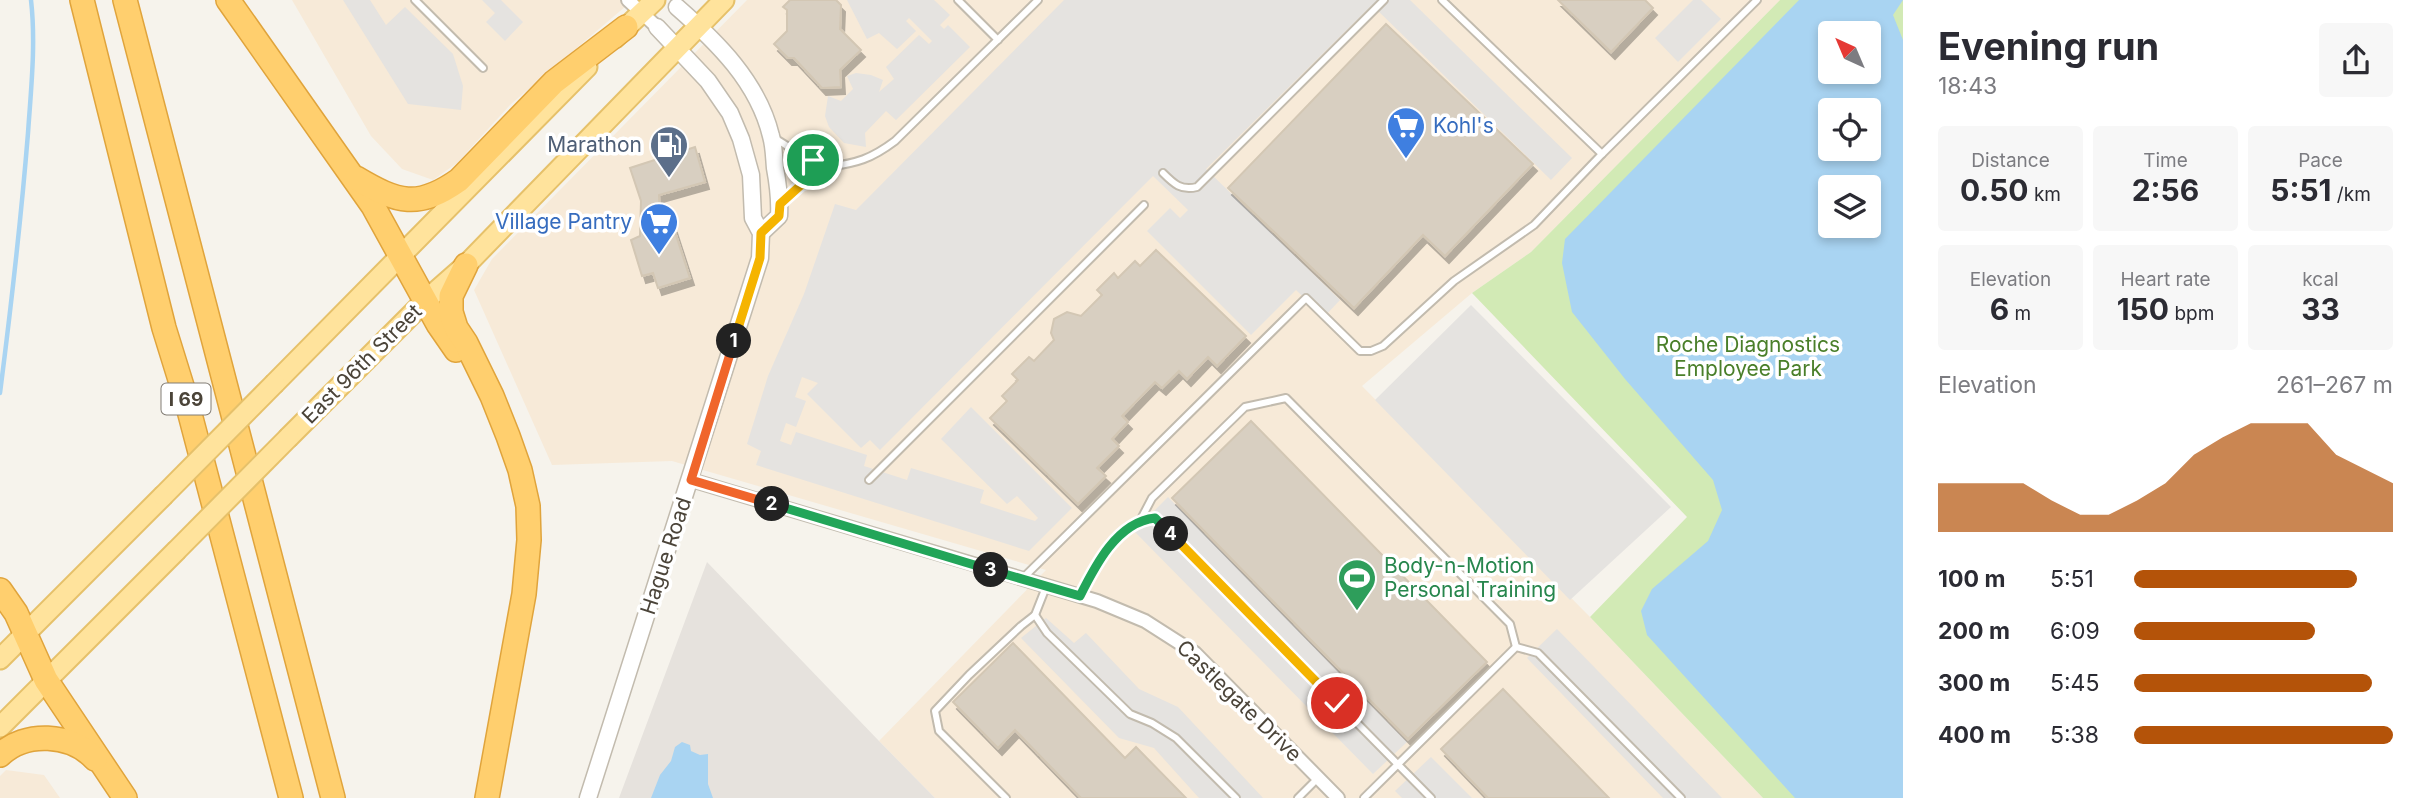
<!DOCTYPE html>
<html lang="en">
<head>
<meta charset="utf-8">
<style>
	body { margin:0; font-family:Inter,sans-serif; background:#f7f7f7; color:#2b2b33; height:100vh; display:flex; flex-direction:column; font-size:26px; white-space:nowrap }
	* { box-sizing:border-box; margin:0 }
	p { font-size:23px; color:#7c7c81 }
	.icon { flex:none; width:38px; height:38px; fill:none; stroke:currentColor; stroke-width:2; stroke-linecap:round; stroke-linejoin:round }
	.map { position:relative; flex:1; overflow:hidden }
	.details { display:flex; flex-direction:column; background:#fff; width:525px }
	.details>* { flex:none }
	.needle { width:46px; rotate:316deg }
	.buttons { position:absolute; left:1818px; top:21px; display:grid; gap:14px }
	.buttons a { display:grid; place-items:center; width:63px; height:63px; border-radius:7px; background:#fff; box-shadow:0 4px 10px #0003; font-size:35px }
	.pin { position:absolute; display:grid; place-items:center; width:60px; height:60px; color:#fff; margin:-30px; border:4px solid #fff; border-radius:50%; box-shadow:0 2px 7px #0007 }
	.km { position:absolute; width:35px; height:35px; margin:-18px; border-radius:50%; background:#222; color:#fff; font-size:19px; line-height:35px; text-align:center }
	.round { display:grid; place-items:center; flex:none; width:74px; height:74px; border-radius:7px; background:#f7f7f7 }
	.headline { display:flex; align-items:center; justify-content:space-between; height:119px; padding:0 35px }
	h1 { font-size:38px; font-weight:700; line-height:52px }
	.stats { display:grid; grid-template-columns:repeat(3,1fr); gap:10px; height:119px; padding:7px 35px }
	.stats div { display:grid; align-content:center; border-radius:7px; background:#f7f7f7; text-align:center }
	.stats b { font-size:30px; font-weight:700 }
	.stats small { font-size:19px; font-weight:400 }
	.stats p { font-size:19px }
	.chart { height:196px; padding:14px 35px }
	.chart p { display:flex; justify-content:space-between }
	.chart svg { width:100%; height:126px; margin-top:7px; fill:#b45309; opacity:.7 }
	ul { padding:0 35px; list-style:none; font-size:23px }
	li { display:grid; grid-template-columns:112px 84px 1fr; align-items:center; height:52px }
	li i { height:18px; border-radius:9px; background:#b45309 }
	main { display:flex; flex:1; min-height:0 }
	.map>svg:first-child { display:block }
	.commercial { fill:#f7ead8 }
	.industrial { fill:#e6e2dd }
	.green { fill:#d2eab5; fill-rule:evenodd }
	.parking { fill:#e5e3e0 }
	.water { fill:#a9d4f2; fill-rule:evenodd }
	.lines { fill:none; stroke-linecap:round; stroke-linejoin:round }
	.stream { stroke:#a9d4f2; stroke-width:4.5 }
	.building { fill:#d8cfc1; stroke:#d3c7b4; stroke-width:2; filter:url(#shadow) }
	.service-casing { stroke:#c2bbae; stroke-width:10 }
	.minor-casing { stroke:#c2bbae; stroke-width:16 }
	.tertiary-casing { stroke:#c2bbae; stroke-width:19 }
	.primary-casing { stroke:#e6c16a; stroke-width:23 }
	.motorway-casing { stroke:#e0a43c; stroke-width:26 }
	.service { stroke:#fff; stroke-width:6 }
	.minor { stroke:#fff; stroke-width:12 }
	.tertiary { stroke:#fff; stroke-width:16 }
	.primary { stroke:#ffe39c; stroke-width:19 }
	.motorway { stroke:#ffcf6e; stroke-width:23 }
	.primary-bridge-casing { stroke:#e6c16a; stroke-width:23; stroke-linecap:butt }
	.primary-bridge { stroke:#ffe39c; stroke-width:19 }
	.split-1-casing { stroke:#fff; stroke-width:14 }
	.split-2-casing { stroke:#fff; stroke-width:14 }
	.split-3-casing { stroke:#fff; stroke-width:14 }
	.split-4-casing { stroke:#fff; stroke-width:14 }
	.split-5-casing { stroke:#fff; stroke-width:14 }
	.split-1 { stroke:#f5b400; stroke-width:9 }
	.split-2 { stroke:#f0652b; stroke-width:9 }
	.split-3 { stroke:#22a559; stroke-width:9 }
	.split-4 { stroke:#22a559; stroke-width:9 }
	.split-5 { stroke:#f5b400; stroke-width:9 }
	.labels { text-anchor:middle; stroke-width:7; stroke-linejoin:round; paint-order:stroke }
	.shield { fill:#fff; stroke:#817c74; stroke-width:2 }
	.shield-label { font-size:19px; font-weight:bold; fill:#4b4439 }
	.shop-label { font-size:21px; fill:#366cbe; stroke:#fff; text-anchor:start }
	.service-label { font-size:21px; fill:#4e5e75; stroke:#fff; text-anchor:end }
	.park-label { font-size:21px; fill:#4a7f2a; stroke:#fff }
	.street-label { font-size:21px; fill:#4b4439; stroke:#fff }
	.leisure-label { font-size:21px; fill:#27864d; stroke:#fff; text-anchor:start }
</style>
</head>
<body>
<main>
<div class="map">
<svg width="1903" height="798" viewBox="0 0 1903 798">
	<defs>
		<filter id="shadow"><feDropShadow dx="4" dy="7" stdDeviation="0" flood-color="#0004"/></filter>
	</defs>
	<rect width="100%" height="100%" fill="#f6f3ec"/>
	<g class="commercial">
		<polygon points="292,0 633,0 511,104 457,163 433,180 402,169 371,136"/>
		<polygon points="747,0 1780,0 1531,252 1472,293 1362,386 1590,617 1763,798 935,798 879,741 1046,570 672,461 552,465 474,290 492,259"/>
		<polygon points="6,770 44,775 60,798 0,798 0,776"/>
	</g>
	<polygon class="industrial" points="707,562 879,741 935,798 619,798"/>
	<path class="green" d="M 1780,0 L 1903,0 L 1903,798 L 1763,798 L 1590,617 L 1687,517 L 1472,293 L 1531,252 ZM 1830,33 L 1869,33 L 1869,72 L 1830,72 ZM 1830,110 L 1869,110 L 1869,149 L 1830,149 ZM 1830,187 L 1869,187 L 1869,226 L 1830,226 Z"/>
	<g class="parking">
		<polygon points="343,0 370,0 386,25 405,7 453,54 463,86 461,110 408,104"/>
		<polygon points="482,0 501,0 523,22 505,41 486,22 495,13"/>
		<polygon points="847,0 934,0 950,15 940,25 944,29 948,25 970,47 896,120 886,111 865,133 866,147 844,143 829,127 825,116 828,96 841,101 853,89 847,76 856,73 871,75 883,80 879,92 894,79 886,67 919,35 929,44 932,41 909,18 906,21 916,31 897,49 879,33 867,39"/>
		<polygon points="1064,0 1410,0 1572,158 1551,180 1372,5 1206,169 1340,300 1324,317 1296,290 1251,335 1147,231 1170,208 1180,218 1188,210 1153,176 880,450 870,440 861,448 807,394 818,383 802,377 795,397 806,401 796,427 786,423 780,441 791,445 796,432 867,455 864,466 907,480 911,468 984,490 980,503 1035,521 1038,518 1017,496 1007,504 941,439 971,407 1072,508 1029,551 756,465 761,451 747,444 768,376 804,294 835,204 856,210"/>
		<polygon points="1693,0 1701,0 1721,19 1678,62 1655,38"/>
		<polygon points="1471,305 1671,507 1570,600 1375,400"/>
		<polygon points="1168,497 1407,742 1373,774 1134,531"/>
		<polygon points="1046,618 1074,643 1086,633 1139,689 1178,707 1263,798 1199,798 1154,748 1119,738 1021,638"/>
		<polygon points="1557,629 1722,798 1663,798 1527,658"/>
		<polygon points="1431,757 1472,798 1402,798 1395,791"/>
	</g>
	<g class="water">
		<path d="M 1799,0 L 1903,0 L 1893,15 L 1903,40 L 1903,798 L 1795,798 L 1647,635 L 1641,611 L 1652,589 L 1708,541 L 1722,510 L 1713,480 L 1625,379 L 1572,312 L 1562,263 L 1565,239 ZM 1830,33 L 1869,33 L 1869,72 L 1830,72 ZM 1830,110 L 1869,110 L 1869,149 L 1830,149 ZM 1830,187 L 1869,187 L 1869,226 L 1830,226 Z"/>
		<polygon points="682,742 690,745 691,751 700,755 708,754 708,784 713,798 651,798 660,775 671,761 675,747"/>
	</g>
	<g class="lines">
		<path class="stream" d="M 0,393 C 11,307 21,220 28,133 C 31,89 36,44 31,0"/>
	</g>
	<g class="building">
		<polygon points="790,0 836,0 841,5 840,29 861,50 840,70 841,87 822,88 794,58 788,58 774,44 787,31 787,10 783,7"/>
		<polygon points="1558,0 1645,0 1653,8 1611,52"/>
		<polygon points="1386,24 1533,164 1445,256 1423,235 1354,308 1228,188"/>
		<polygon points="695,147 705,182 659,195 660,230 673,226 690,278 658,288 653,273 642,276 631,240 640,236 641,201 630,168"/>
		<polygon points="1156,250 1246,336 1217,366 1208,357 1187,379 1179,371 1162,388 1155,382 1122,416 1128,422 1112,439 1119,446 1097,468 1106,476 1078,504 990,418 1007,401 1002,396 1018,380 1012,374 1029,357 1034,361 1054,340 1051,333 1054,319 1067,312 1081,316 1102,295 1097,290 1114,273 1118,278 1135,261 1140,266"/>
		<polygon points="1251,421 1487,662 1408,739 1172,498"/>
		<polygon points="1013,643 1125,758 1136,747 1186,798 1081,798 1015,730 998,748 953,702"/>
		<polygon points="1503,689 1609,798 1488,798 1441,749"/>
	</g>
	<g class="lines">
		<defs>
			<g id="service">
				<polyline points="415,0 483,68"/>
				<polyline points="958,0 998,40"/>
				<polyline points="1442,0 1602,154"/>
				<path d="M 776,139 L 803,156 L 821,161 L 828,167 C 857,163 871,159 895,141 L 1038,0"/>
				<path d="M 1163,173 C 1174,184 1181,191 1197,187 L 1384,0"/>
				<polyline points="781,203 801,185 821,177 828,167"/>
				<polyline points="869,480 1144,205"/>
				<polyline points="1141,519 1152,498 1245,407 1286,398 1510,624 1516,647"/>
				<polyline points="1022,579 1306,298 1360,351 1371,351 1383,346 1454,281 1534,225 1602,154 1757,0"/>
				<path d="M 1080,596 C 1095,566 1117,521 1155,518 L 1431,798"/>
				<polyline points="1035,615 1047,633 1130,714 1152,723 1176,738 1236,798"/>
				<polyline points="1006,798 939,731 935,711 969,675 1021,626 1035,615 1046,587"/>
				<polyline points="1298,798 1318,778"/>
				<polyline points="1364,798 1516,647 1538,653 1681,798"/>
			</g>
			<g id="minor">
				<polyline points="628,0 657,27"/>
				<polyline points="691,480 1097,601 1145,621 1195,653 1338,798"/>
			</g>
			<g id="tertiary">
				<path d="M 677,7 C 717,42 758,82 771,136 C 774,146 774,157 775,168 C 778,184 780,199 779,216 L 761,233"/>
				<polyline points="588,798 760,258 761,233 753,218 751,175 741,139 730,113 708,81 657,27"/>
			</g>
			<g id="primary">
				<polyline points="615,38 655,0"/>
				<polyline points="275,383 587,67"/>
				<polyline points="289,437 425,301 466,265 724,0"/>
				<polyline points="0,659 163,496"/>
				<polyline points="0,727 176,551"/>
			</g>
			<g id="motorway">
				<polyline points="82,0 164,328 186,399 291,798"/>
				<polyline points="125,0 333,798"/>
				<polyline points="228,0 373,206 438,324 456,350"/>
				<path d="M 356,178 C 398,203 418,209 459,180 L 554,82 L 626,27"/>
				<polyline points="466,265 451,296 451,312 456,328 466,343 492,396 508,436 520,470 528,506 529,540 524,594 487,798"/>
				<polyline points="0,590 16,613 46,680 125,798"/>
				<path d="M 0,755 C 25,731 71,733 95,759"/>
			</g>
		</defs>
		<use href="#service" class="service-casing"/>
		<use href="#minor" class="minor-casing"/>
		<use href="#tertiary" class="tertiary-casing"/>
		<use href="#primary" class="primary-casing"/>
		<use href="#motorway" class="motorway-casing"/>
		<use href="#service" class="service"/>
		<use href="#minor" class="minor"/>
		<use href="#tertiary" class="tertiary"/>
		<use href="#primary" class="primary"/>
		<use href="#motorway" class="motorway"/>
		<defs>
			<g id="primary-bridge">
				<polyline points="163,496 275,383"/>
				<polyline points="176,551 289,437"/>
			</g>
		</defs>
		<use href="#primary-bridge" class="primary-bridge-casing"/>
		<use href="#primary-bridge" class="primary-bridge"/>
	</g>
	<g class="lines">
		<defs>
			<polyline id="split-1" points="734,341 760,258 761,233 779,216 780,204 801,185 821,177 828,167 821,161 813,160"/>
			<polyline id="split-2" points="734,341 691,480 772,504"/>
			<polyline id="split-3" points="772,504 991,570"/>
			<path id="split-4" d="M 991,570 L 1080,596 C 1095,566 1117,522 1155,518 L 1171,534"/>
			<polyline id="split-5" points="1171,534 1337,703"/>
		</defs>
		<use href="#split-1" class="split-1-casing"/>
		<use href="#split-2" class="split-2-casing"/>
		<use href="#split-3" class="split-3-casing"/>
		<use href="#split-4" class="split-4-casing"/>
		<use href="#split-5" class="split-5-casing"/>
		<use href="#split-1" class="split-1"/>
		<use href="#split-2" class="split-2"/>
		<use href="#split-3" class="split-3"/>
		<use href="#split-4" class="split-4"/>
		<use href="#split-5" class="split-5"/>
	</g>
	<defs>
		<symbol id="supermarket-pin" viewBox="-11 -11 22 30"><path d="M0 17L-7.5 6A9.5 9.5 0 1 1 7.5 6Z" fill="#3f7fe0" stroke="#fff"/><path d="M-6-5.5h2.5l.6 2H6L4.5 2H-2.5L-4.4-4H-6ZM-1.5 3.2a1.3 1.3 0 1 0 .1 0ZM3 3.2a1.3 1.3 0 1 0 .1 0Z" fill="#fff"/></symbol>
		<symbol id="fuel-pin" viewBox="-11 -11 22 30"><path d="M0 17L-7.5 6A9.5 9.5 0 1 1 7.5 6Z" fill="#5c6f8a" stroke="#fff"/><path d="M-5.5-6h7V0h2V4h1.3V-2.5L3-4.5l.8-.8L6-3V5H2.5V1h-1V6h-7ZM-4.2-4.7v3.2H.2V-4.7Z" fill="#fff"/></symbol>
		<symbol id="stadium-pin" viewBox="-11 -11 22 30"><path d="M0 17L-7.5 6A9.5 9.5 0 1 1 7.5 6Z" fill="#2e9e5b" stroke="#fff"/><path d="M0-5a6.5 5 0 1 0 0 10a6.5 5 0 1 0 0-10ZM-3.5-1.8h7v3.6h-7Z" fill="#fff"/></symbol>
	</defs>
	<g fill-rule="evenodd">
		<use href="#supermarket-pin" x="1384" y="104" width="44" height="60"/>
		<use href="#fuel-pin" x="647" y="123" width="44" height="60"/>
		<use href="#supermarket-pin" x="637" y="200" width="44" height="60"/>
		<use href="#stadium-pin" x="1335" y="556" width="44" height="60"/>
	</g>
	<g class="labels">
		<rect class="shield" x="161.5" y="383.5" width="49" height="31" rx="5"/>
		<g class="shield-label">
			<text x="186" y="406">I 69</text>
		</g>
		<g class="shop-label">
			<text x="1433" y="133">Kohl's</text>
			<text x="632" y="229" text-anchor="end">Village Pantry</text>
		</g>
		<g class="service-label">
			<text x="642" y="152">Marathon</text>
		</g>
		<g class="park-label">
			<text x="1748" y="352">Roche Diagnostics<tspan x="1748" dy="24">Employee Park</tspan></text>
		</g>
		<g class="street-label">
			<text transform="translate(362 364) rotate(-45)" y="7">East 96th Street</text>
			<text transform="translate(666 556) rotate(-72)" y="7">Hague Road</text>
			<text transform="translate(1239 701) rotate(44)" y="7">Castlegate Drive</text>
		</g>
		<g class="leisure-label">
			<text x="1384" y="573">Body-n-Motion<tspan x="1384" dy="24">Personal Training</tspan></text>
		</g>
	</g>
</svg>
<div class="buttons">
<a><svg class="needle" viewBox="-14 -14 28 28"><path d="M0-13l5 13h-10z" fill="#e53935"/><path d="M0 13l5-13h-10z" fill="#7c7c81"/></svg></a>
<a><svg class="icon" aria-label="locate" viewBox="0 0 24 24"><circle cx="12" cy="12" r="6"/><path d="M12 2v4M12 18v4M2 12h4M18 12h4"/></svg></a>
<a><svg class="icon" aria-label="layers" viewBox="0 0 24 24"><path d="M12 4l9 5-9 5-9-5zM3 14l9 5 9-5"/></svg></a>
</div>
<div class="pin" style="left:813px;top:160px;background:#1e9e55"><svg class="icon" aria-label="arrive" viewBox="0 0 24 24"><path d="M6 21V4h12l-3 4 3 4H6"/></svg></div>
<div class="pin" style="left:1337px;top:703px;background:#d93025"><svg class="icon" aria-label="check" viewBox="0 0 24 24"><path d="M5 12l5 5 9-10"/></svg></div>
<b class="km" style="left:734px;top:341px">1</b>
<b class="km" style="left:772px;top:504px">2</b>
<b class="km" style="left:991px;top:570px">3</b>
<b class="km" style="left:1171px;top:534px">4</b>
</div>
<section class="details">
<div class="headline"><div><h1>Evening run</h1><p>18:43</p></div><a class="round"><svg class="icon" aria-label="share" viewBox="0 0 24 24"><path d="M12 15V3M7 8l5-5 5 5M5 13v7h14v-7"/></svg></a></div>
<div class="stats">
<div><p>Distance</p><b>0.50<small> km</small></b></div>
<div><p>Time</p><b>2:56</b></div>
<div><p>Pace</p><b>5:51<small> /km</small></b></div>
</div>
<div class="stats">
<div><p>Elevation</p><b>6<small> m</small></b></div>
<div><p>Heart rate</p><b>150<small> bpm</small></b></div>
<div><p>kcal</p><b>33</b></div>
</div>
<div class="chart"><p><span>Elevation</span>261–267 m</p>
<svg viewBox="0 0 160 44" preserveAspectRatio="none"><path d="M0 44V27L10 27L20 27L30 27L40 33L50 38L60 38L70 33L80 27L90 17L100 11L110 6L120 6L130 6L140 17L150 22L160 27V44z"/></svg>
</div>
<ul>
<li><b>100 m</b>5:51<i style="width:86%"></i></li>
<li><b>200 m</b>6:09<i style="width:70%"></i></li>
<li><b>300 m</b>5:45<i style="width:92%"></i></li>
<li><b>400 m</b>5:38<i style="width:100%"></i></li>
</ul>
</section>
</main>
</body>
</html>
